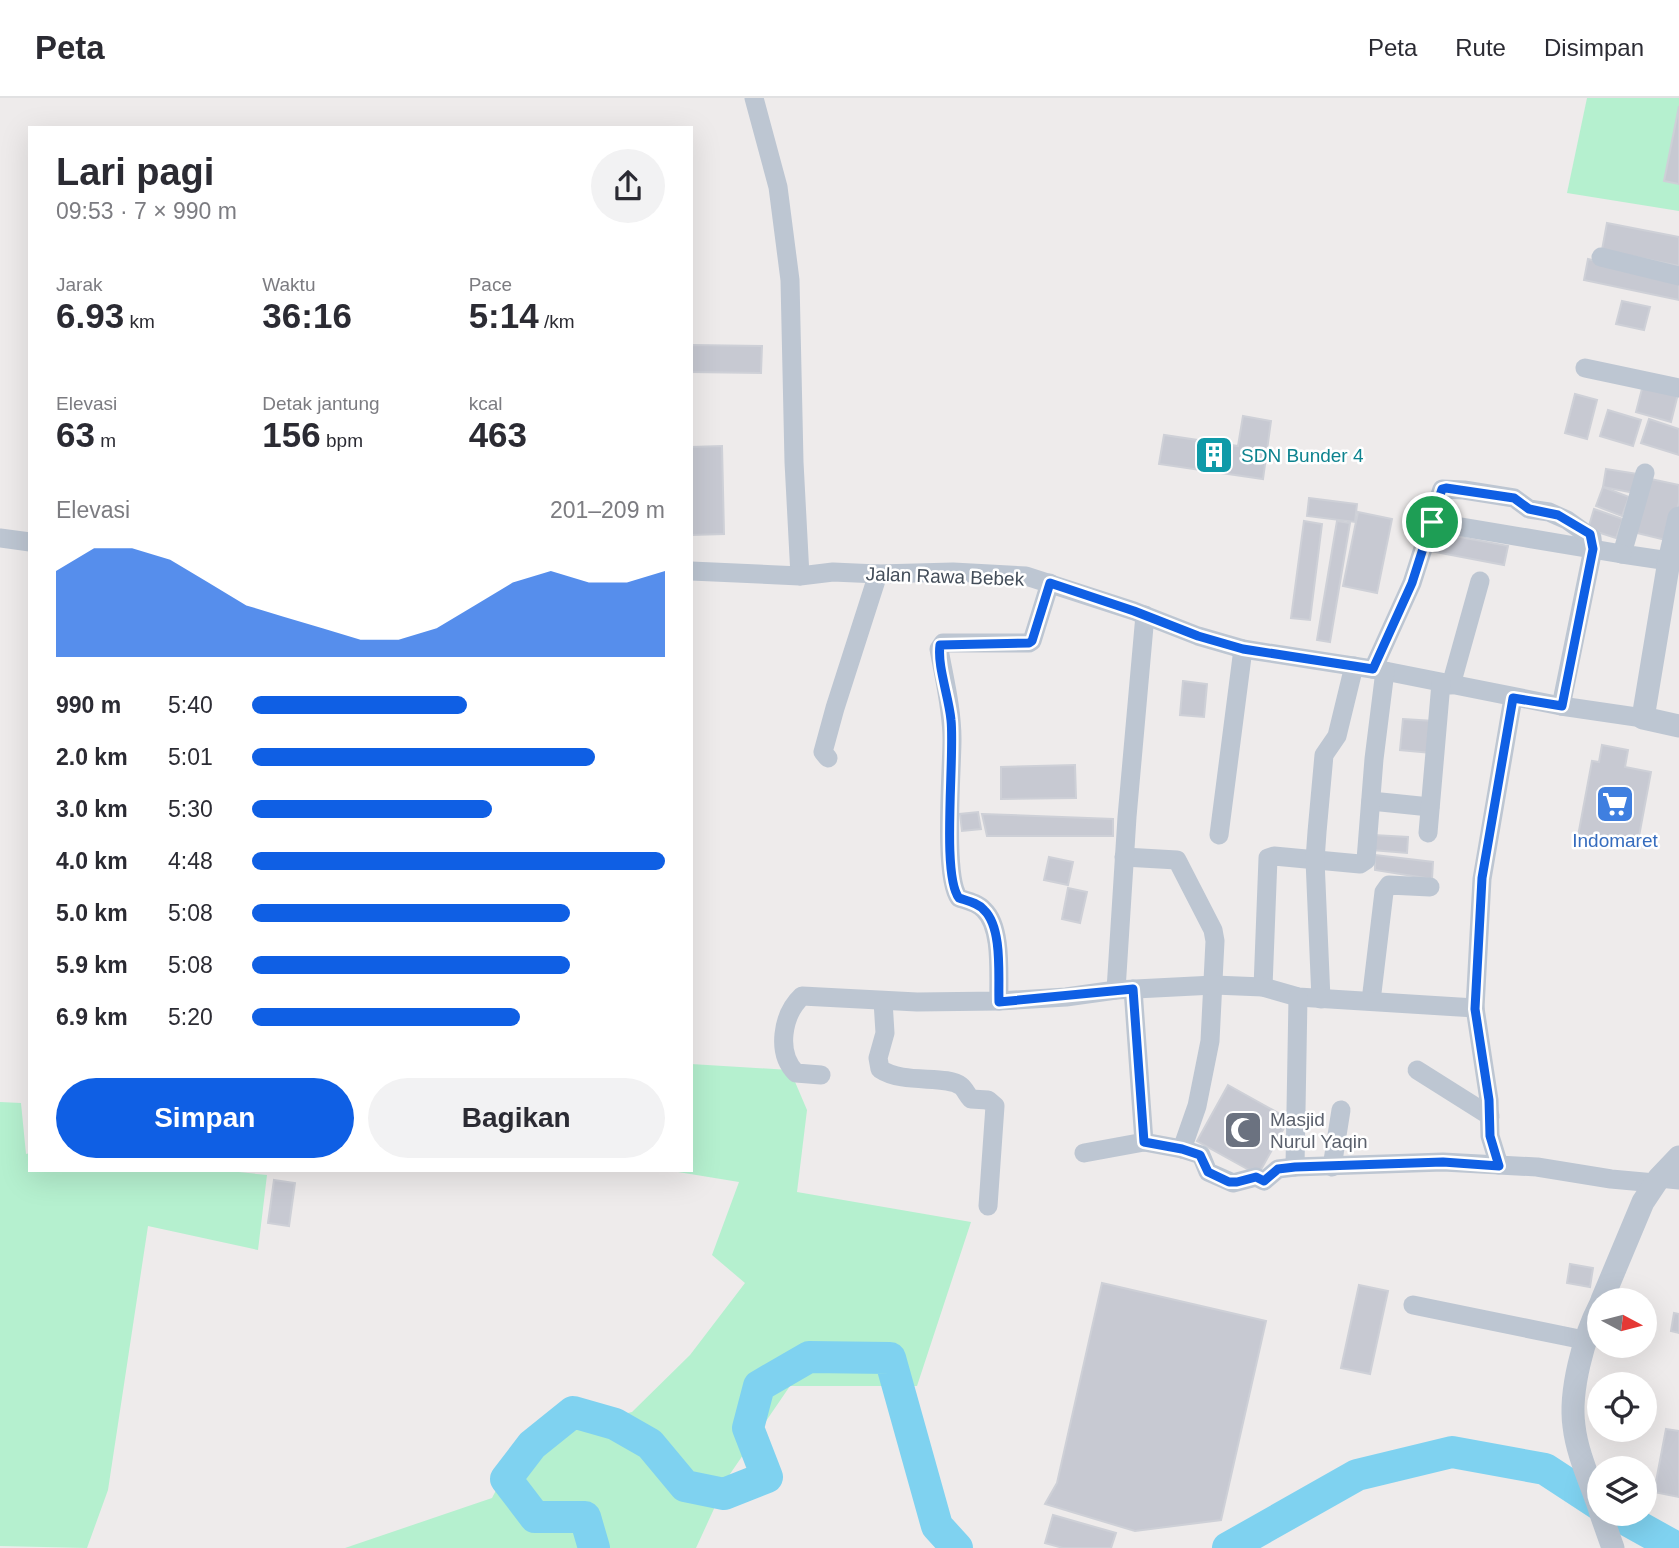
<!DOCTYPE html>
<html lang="id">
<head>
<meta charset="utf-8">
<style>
	body { margin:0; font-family:Arial,sans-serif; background:#f2f2f3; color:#2b2b33; height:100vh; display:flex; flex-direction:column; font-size:26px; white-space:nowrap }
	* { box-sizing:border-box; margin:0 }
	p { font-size:23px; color:#7c7c81 }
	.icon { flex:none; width:38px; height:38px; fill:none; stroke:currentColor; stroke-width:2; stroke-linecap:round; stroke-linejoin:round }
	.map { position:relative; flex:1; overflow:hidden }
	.sheet { position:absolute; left:28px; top:28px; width:665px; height:1046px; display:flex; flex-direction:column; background:#fff; border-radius:0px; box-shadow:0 7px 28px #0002 }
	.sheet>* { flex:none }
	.needle { width:46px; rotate:97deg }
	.buttons { position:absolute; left:1587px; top:1190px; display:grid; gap:14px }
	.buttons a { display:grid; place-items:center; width:70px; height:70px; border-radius:50%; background:#fff; box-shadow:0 7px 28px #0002; font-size:35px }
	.pin { position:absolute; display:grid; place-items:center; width:60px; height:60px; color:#fff; margin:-30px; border:4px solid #fff; border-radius:50%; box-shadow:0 2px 7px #0007 }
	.round { display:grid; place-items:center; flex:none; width:74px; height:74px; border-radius:37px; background:#f2f2f3 }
	.summary { display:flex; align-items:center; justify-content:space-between; height:119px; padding:0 28px }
	h1 { font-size:38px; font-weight:800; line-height:52px }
	.stats { display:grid; grid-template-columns:repeat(3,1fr); gap:10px; height:119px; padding:7px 28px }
	.stats div { display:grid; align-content:center }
	.stats b { font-size:35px; font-weight:800 }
	.stats small { font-size:19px; font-weight:400 }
	.stats p { font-size:19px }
	.chart { height:196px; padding:14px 28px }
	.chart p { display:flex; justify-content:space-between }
	.chart svg { width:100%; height:126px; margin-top:7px; fill:#0f5fe4; opacity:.7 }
	.primary-button { display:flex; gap:14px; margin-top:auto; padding:14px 28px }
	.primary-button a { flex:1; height:80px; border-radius:42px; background:#0f5fe4; color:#fff; font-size:28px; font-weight:800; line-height:80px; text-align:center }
	.primary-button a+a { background:#f2f2f3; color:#2b2b33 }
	ul { padding:0 28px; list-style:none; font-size:23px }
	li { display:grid; grid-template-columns:112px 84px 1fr; align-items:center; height:52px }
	li i { height:18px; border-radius:9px; background:#0f5fe4 }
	header { display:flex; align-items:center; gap:42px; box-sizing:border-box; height:98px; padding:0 35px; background:#fff; border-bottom:2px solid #e1e1e2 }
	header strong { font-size:33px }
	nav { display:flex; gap:38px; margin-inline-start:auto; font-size:24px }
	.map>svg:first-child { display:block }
	.green { fill:#b5f0cf }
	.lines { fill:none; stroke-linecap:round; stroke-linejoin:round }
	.river { stroke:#7fd2f0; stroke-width:32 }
	.building { fill:#c7c9d2; stroke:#ced0d7; stroke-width:2 }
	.minor { stroke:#bdc6d2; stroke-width:19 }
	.tertiary { stroke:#bdc6d2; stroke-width:23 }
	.route-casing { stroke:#fff; stroke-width:14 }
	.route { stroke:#0f5fe4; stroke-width:9 }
	.labels { text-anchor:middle; stroke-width:5; stroke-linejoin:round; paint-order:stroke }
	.culture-label { font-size:19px; fill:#0d838f; stroke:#fff; text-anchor:start }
	.street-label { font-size:19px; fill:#434d59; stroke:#fff }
	.shop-label { font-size:19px; fill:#366cbe; stroke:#fff }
	.worship-label { font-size:19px; fill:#5b616d; stroke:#fff; text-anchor:start }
</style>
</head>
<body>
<header>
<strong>Peta</strong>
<nav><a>Peta</a><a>Rute</a><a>Disimpan</a></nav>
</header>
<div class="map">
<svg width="1679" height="1450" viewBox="0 0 1679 1450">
	<rect width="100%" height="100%" fill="#eeebeb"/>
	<g class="green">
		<polygon points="1587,0 1679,0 1679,113 1567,95"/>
		<polygon points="691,966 790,972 807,1012 797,1094 971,1124 917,1288 790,1288 730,1376 696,1450 345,1450 492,1400 523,1340 632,1314 690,1257 745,1185 712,1157 739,1084 672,1073 691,1073"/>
		<polygon points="0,1004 21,1005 26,1056 30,1055 30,1073 229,1073 267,1077 258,1152 148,1128 108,1392 87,1450 0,1448"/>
	</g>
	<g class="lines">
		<g class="river">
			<polyline points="1616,1416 1677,1450"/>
			<polyline points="594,1450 585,1419 535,1419 506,1381 532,1347 573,1314 615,1326 650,1346 685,1388 724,1396 767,1379 748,1330 759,1288 809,1259 890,1260 937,1428 957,1450"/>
			<polyline points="1228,1450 1357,1377 1452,1354 1545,1371 1600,1407"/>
		</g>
	</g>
	<g class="building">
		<polygon points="1679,8 1679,86 1664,83"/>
		<polygon points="1607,125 1679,139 1679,168 1602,152"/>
		<polygon points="1588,161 1679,181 1679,202 1584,182"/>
		<polygon points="1622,203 1650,209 1644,232 1616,226"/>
		<polygon points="691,247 762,248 761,275 691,274"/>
		<polygon points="1643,287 1678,296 1671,324 1636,314"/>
		<polygon points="1575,296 1597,302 1587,341 1565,335"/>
		<polygon points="1608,312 1641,322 1633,348 1600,338"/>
		<polygon points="1243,318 1271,323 1263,381 1159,366 1164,337 1238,348"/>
		<polygon points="1649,321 1679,331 1679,357 1641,345"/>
		<polygon points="722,348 724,436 691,437 691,349"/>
		<polygon points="1606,371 1638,376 1635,395 1603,389"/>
		<polygon points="1646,380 1679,387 1679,404 1670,443 1633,434"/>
		<polygon points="1603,389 1629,399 1622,418 1596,408"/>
		<polygon points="1309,400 1357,406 1355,424 1307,418"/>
		<polygon points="1594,411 1623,421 1616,440 1588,431"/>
		<polygon points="1358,414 1392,421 1377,495 1343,488"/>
		<polygon points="1304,423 1322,426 1310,522 1291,520"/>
		<polygon points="1337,423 1350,425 1330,544 1317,542"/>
		<polygon points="1433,434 1508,448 1504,467 1430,453"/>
		<polygon points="1183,583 1207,586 1204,619 1180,617"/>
		<polygon points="1403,621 1434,623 1431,655 1400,652"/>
		<polygon points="1602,647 1628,652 1625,669 1651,674 1637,749 1578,738 1592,663 1599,664"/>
		<polygon points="1075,667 1076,700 1001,701 1001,669"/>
		<polygon points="978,714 981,731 962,733 960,716"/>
		<polygon points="982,716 1113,721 1113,738 987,738"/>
		<polygon points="1373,737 1408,739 1407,755 1372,752"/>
		<polygon points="1375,757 1433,764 1432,781 1375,772"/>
		<polygon points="1049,759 1073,764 1068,787 1044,782"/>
		<polygon points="1068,790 1087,794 1080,825 1062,821"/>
		<polygon points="1228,987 1289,1021 1258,1077 1197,1043"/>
		<polygon points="274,1082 295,1085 289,1128 268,1125"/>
		<polygon points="1570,1166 1593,1170 1590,1189 1567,1185"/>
		<polygon points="1102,1185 1266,1223 1221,1422 1135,1433 1045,1406 1057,1385"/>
		<polygon points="1359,1187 1388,1193 1370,1276 1341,1270"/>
		<polygon points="1674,1215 1679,1216 1679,1235 1671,1233"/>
		<polygon points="1666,1331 1679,1333 1679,1399 1654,1394"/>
		<polygon points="1053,1417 1116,1435 1111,1450 1063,1450 1045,1445"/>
	</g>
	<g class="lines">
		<g class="minor">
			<polyline points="754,0 778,89 790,182 794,364 800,478"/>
			<polyline points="1601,159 1679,178"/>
			<polyline points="1585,270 1679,290"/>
			<polyline points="1645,375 1622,456 1669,463"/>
			<polyline points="1432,424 1622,456"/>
			<polyline points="0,440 30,444"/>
			<polyline points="691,473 800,478 833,474 878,476 953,474 1026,478 1134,513 1198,538 1243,551 1385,573 1561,608 1643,620"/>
			<polyline points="1373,571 1412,485 1442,391 1464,392 1514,400 1529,411 1549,414 1567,422 1592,440 1593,451 1561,608"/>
			<polyline points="1451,587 1480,483"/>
			<polyline points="828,660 823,654 835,610 878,476"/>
			<polyline points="1371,703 1430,709"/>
			<polyline points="1428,735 1441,585"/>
			<polyline points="1219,737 1243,551"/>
			<polyline points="1124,759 1177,762 1213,832 1215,843 1210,943 1197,1008 1182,1051"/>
			<polyline points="1263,889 1268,760 1274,758 1360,766 1366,762 1374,661 1385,573"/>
			<polyline points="1133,891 1144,1044"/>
			<polyline points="1116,892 1127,719 1145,517"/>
			<polyline points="1321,901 1315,762 1317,734 1324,657 1337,638 1354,568"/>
			<path d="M 883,903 L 885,935 L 878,960 L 880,971 C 904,987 946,976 961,988 C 965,991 967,997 971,1001 L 988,1002 L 995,1008 L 988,1108"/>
			<path d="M 999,903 C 998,879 1003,830 984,812 C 978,805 968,803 959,800 C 943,779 952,672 952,641 C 952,611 944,580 939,551 L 943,545 L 1029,545 L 1032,543 L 1050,485"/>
			<polyline points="1371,903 1384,794 1389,787 1430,789"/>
			<polyline points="1417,972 1490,1018"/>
			<path d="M 821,977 L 796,975 C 776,955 782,917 802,898 L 917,904 L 999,903 L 1066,899 L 1116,892 L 1214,887 L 1263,889 L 1298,899 L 1475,910"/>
			<polyline points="1084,1055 1144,1044 1182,1051 1201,1057 1208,1074 1233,1085 1256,1079 1264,1083 1278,1071 1295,1069 1443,1064 1537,1069 1611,1081 1655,1085"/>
			<polyline points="1499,1067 1490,1038 1489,1002 1475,910 1482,781 1513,600"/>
			<polyline points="1295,1069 1298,899"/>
			<polyline points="1332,1069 1341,1012"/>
			<polyline points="1659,1080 1679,1082"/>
			<polyline points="1413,1207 1584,1242"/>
		</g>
		<g class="tertiary">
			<polyline points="1679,420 1669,463 1643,620 1679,628"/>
			<polyline points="1602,1202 1643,1104 1659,1080 1679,1059"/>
			<path d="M 1600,1207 C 1584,1238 1569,1293 1574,1328 C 1577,1356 1591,1385 1600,1412"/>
			<polyline points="1601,1416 1613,1450"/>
		</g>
	</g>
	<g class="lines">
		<defs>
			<path id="route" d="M 1446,390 L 1514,400 L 1529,411 L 1558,417 L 1590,436 L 1593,451 L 1562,608 L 1513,600 L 1482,780 L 1475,911 L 1489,1002 L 1490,1038 L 1499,1068 L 1443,1064 L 1295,1069 L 1278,1071 L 1264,1083 L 1256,1079 L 1237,1084 L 1229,1084 L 1208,1074 L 1200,1057 L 1182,1051 L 1144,1044 L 1133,891 L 999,904 C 998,879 1003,830 984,812 C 978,805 968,803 959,800 C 941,777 955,658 951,622 C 949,599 937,568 940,547 L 1029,545 L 1032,543 L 1050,485 L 1134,513 L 1198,538 L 1243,551 L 1373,571 L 1412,485 L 1442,391 Z"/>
		</defs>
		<use href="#route" class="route-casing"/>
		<use href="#route" class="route"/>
	</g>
	<defs>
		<symbol id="building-square" viewBox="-11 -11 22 22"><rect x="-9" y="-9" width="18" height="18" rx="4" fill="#0f9aa8" stroke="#fff"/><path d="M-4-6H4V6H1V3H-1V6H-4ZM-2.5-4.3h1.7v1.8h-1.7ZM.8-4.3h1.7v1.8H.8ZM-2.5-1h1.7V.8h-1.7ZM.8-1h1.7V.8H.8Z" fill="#fff"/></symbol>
		<symbol id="supermarket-square" viewBox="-11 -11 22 22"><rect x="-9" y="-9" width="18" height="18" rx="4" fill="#3f7fe0" stroke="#fff"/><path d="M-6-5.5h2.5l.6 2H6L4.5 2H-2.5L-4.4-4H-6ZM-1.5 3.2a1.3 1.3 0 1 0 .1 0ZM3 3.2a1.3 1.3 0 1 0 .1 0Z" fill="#fff"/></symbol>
		<symbol id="mosque-square" viewBox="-11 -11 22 22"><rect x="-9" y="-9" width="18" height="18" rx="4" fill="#6b7280" stroke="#fff"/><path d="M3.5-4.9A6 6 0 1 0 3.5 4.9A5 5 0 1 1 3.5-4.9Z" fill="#fff"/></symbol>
	</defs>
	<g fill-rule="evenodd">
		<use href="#building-square" x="1192" y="335" width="44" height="44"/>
		<use href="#supermarket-square" x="1593" y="684" width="44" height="44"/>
		<use href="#mosque-square" x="1221" y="1010" width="44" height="44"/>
	</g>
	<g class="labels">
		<g class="culture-label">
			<text x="1241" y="364">SDN Bunder 4</text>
		</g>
		<g class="street-label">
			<text transform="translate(945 478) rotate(2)" y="7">Jalan Rawa Bebek</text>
		</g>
		<g class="shop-label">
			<text x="1615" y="749">Indomaret</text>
		</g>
		<g class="worship-label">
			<text x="1270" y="1028">Masjid<tspan x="1270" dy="22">Nurul Yaqin</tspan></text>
		</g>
	</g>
</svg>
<div class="buttons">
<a><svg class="needle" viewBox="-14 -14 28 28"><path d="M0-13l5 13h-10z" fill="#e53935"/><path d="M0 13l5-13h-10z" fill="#7c7c81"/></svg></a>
<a><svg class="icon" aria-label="locate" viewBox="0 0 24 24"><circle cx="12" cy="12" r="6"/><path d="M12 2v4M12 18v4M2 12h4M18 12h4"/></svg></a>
<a><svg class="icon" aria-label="layers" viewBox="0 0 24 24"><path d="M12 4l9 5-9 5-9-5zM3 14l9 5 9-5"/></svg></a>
</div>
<div class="pin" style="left:1432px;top:424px;background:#1e9e55"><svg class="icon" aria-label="arrive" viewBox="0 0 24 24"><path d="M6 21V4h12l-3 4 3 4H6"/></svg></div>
<section class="sheet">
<div class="summary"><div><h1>Lari pagi</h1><p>09:53 · 7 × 990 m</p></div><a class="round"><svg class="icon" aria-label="share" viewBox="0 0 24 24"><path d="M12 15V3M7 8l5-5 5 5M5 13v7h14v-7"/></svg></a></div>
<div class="stats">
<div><p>Jarak</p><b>6.93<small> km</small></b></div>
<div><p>Waktu</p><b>36:16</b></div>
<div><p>Pace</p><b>5:14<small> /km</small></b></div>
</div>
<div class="stats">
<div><p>Elevasi</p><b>63<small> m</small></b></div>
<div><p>Detak jantung</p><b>156<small> bpm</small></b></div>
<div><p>kcal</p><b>463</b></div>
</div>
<div class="chart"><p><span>Elevasi</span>201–209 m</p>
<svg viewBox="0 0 160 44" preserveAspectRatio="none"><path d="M0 44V14L10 6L20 6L30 10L40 18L50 26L60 30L70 34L80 38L90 38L100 34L110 26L120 18L130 14L140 18L150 18L160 14V44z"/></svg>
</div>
<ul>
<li><b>990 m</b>5:40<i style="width:52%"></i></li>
<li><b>2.0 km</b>5:01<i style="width:83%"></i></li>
<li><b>3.0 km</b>5:30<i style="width:58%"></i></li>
<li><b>4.0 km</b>4:48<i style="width:100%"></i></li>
<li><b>5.0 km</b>5:08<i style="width:77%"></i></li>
<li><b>5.9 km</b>5:08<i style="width:77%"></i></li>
<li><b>6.9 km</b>5:20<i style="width:65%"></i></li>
</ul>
<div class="primary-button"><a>Simpan</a><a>Bagikan</a></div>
</section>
</div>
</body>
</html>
